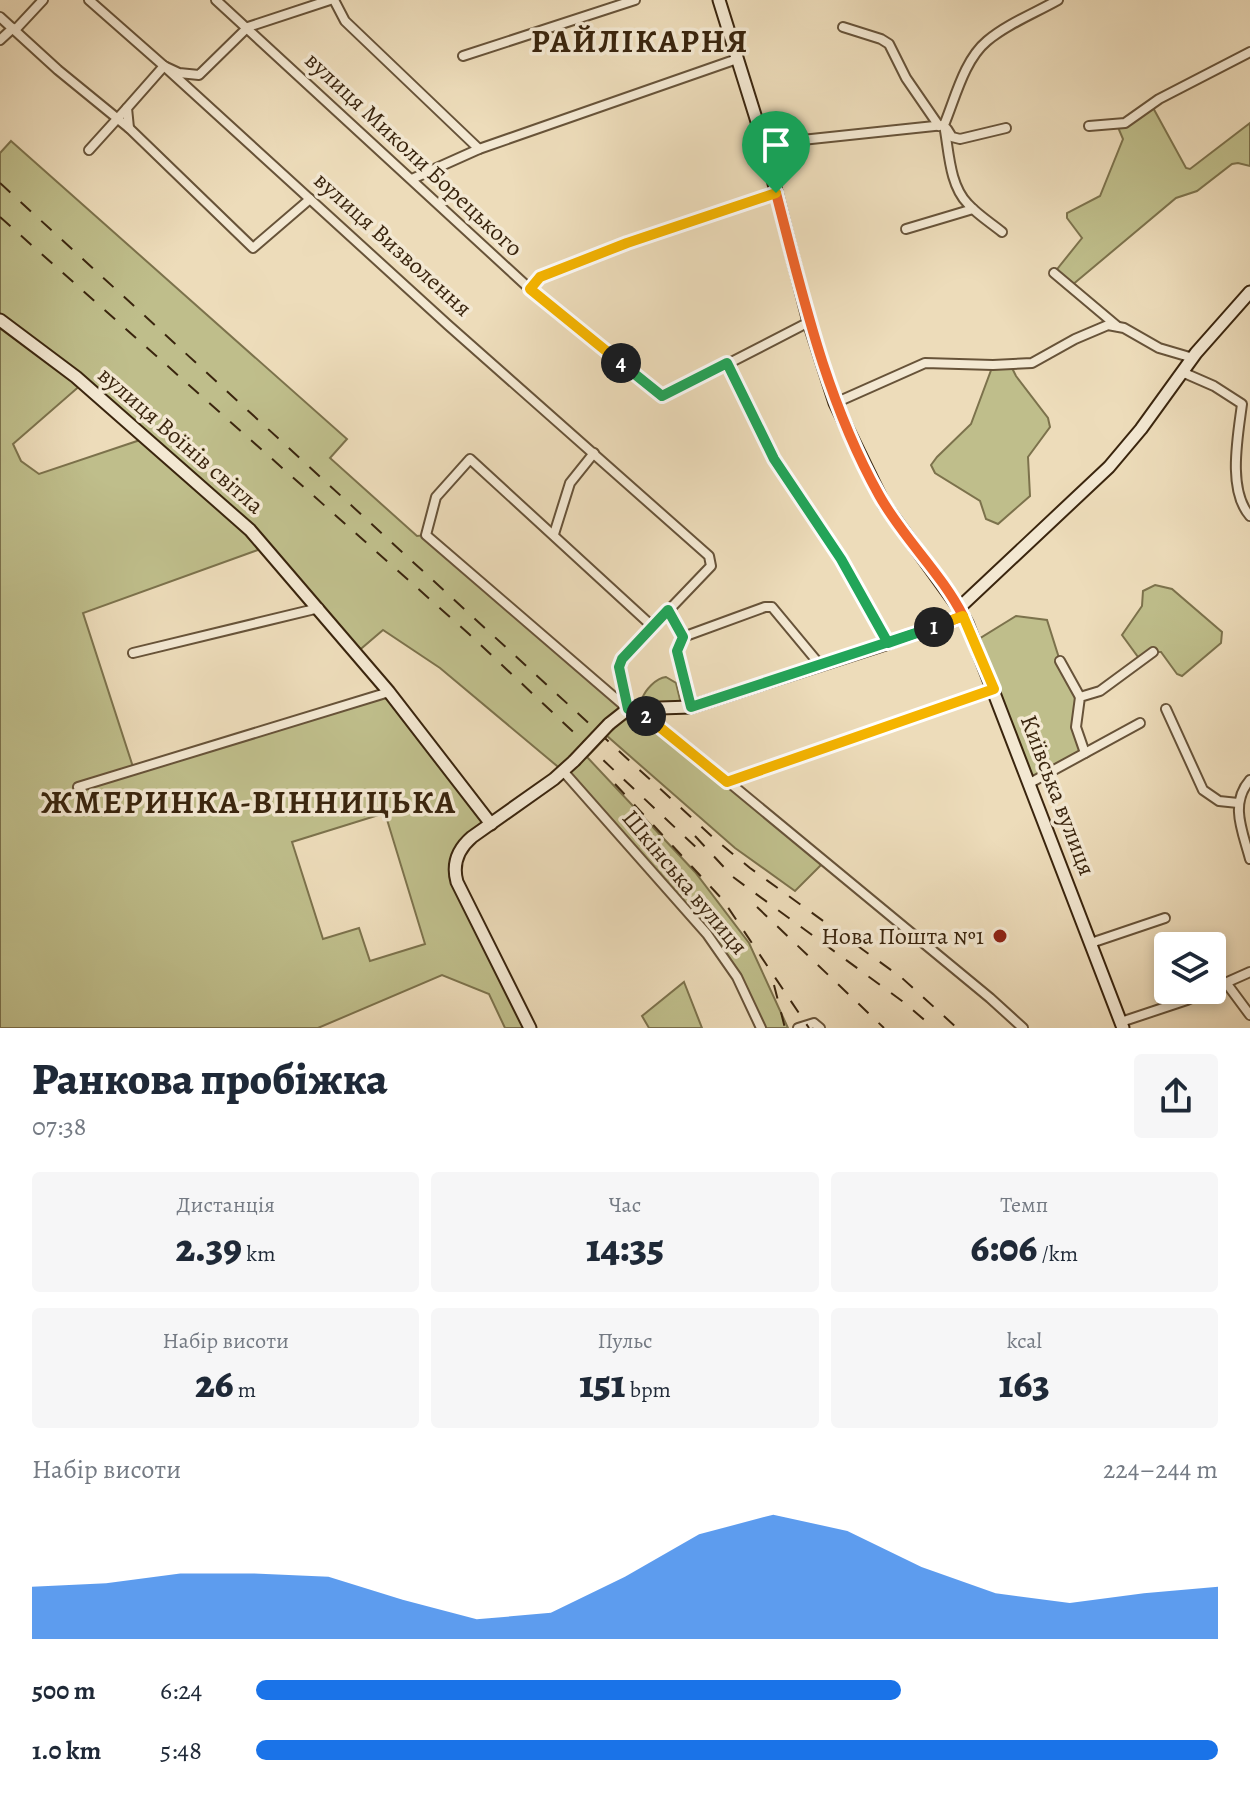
<!DOCTYPE html>
<html lang="uk">
<head>
<meta charset="utf-8">
<style>
	body { margin:0; font-family:Alegreya,serif; background:#f6f6f7; color:#1f2937; height:100vh; display:flex; flex-direction:column; font-size:30px; white-space:nowrap }
	* { box-sizing:border-box; margin:0 }
	p { font-size:26px; color:#747a83 }
	.icon { flex:none; width:44px; height:44px; fill:none; stroke:currentColor; stroke-width:2; stroke-linecap:round; stroke-linejoin:round }
	.map { position:relative; height:1028px; overflow:hidden }
	.side { display:flex; flex-direction:column; background:#fff; flex:1 }
	.side>* { flex:none }
	.controls { position:absolute; left:1154px; top:932px; display:grid; gap:16px }
	.controls a { display:grid; place-items:center; width:72px; height:72px; border-radius:8px; background:#fff; box-shadow:0 4px 12px #0003; font-size:40px }
	.pin { position:absolute; display:grid; place-items:center; width:68px; height:68px; color:#fff; margin:-82px -34px; border-radius:50% 50% 50% 0; rotate:-45deg; box-shadow:0 0 8px #0007 }
	.pin .icon { rotate:45deg }
	.km { position:absolute; width:40px; height:40px; margin:-20px; border-radius:50%; background:#222; color:#fff; font-size:22px; line-height:40px; text-align:center }
	.round { display:grid; place-items:center; flex:none; width:84px; height:84px; border-radius:8px; background:#f6f6f7 }
	.head { display:flex; align-items:center; justify-content:space-between; height:136px; padding:0 32px }
	h1 { font-size:44px; font-weight:800; line-height:60px }
	.stats { display:grid; grid-template-columns:repeat(3,1fr); gap:12px; height:136px; padding:8px 32px }
	.stats div { display:grid; align-content:center; border-radius:8px; background:#f6f6f7; text-align:center }
	.stats b { font-size:40px; font-weight:800 }
	.stats small { font-size:22px; font-weight:400 }
	.stats p { font-size:22px }
	.chart { height:224px; padding:16px 32px }
	.chart p { display:flex; justify-content:space-between }
	.chart svg { width:100%; height:144px; margin-top:8px; fill:#1a73e8; opacity:.7 }
	ul { padding:0 32px; list-style:none; font-size:26px }
	li { display:grid; grid-template-columns:128px 96px 1fr; align-items:center; height:60px }
	li i { height:20px; border-radius:10px; background:#1a73e8 }
	.map>svg:first-child { display:block }
	.green { fill:#bfbe8b; stroke:#7c724c; stroke-width:2; fill-rule:evenodd }
	.lines { fill:none; stroke-linecap:round; stroke-linejoin:round }
	.street-casing { stroke:#675339; stroke-width:12 }
	.secondary-casing { stroke:#3a250e; stroke-width:15 }
	.street { stroke:#f3e8d2; stroke-width:8 }
	.secondary { stroke:#f3e8d2; stroke-width:11 }
	.rail { stroke:#3a250e; stroke-width:2; stroke-dasharray:14 14; stroke-linecap:butt }
	.secondary-bridge-casing { stroke:#3a250e; stroke-width:15; stroke-linecap:butt }
	.secondary-bridge { stroke:#f3e8d2; stroke-width:11 }
	.split-1-casing { stroke:#fff; stroke-width:16 }
	.split-2-casing { stroke:#fff; stroke-width:16 }
	.split-3-casing { stroke:#fff; stroke-width:16 }
	.split-4-casing { stroke:#fff; stroke-width:16 }
	.split-5-casing { stroke:#fff; stroke-width:16 }
	.split-1 { stroke:#f0652b; stroke-width:10 }
	.split-2 { stroke:#22a559; stroke-width:10 }
	.split-3 { stroke:#f5b400; stroke-width:10 }
	.split-4 { stroke:#22a559; stroke-width:10 }
	.split-5 { stroke:#f5b400; stroke-width:10 }
	.poi-dot { fill:#8f2418; stroke:#f3e8d2; stroke-width:3 }
	.labels { text-anchor:middle; stroke-width:7; stroke-linejoin:round; paint-order:stroke }
	.street-label { font-size:24px; fill:#3a250e; stroke:#f3e8d2 }
	.poi-label { font-size:24px; fill:#3a250e; stroke:#f3e8d2; text-anchor:end }
	.district-label { font-size:32px; font-weight:bold; letter-spacing:2px; fill:#3a250e; stroke:#f3e8d2 }
</style>
</head>
<body>
<div class="map">
<svg width="1250" height="1028" viewBox="0 0 1250 1028">
	<rect width="100%" height="100%" fill="#eddcba"/>
	<filter id="stains"><feTurbulence type="fractalNoise" baseFrequency=".0025" numOctaves="4"/><feColorMatrix values="0 0 0 0 .2 0 0 0 0 .09 0 0 0 0 .02 0 0 0 .5 -.17"/></filter>
	<radialGradient id="worn" r=".72"><stop offset=".6" stop-color="#630" stop-opacity="0"/><stop offset="1" stop-color="#630" stop-opacity=".3"/></radialGradient>
	<g class="green">
		<polygon points="1151,104 1186,168 1190,169 1250,123 1250,166 1238,163 1232,164 1197,191 1176,198 1071,286 1054,273 1082,238 1067,218 1067,213 1100,196 1123,139 1117,125"/>
		<path d="M 11,141 L 347,439 L 330,458 L 417,536 L 426,535 L 628,709 L 649,717 L 824,862 L 795,891 L 735,848 L 607,736 L 587,757 L 695,872 L 749,943 L 788,1028 L 761,1028 L 719,949 L 563,771 L 440,668 L 383,630 L 356,653 L 266,547 L 83,613 L 134,770 L 389,692 L 491,824 L 472,837 L 455,865 L 529,1028 L 505,1028 L 489,994 L 442,975 L 318,1028 L 0,1028 L 0,153 ZM 83,383 L 146,438 L 39,474 L 21,461 L 13,444 ZM 385,813 L 425,944 L 370,961 L 359,928 L 323,939 L 292,842 Z"/>
		<polygon points="1010,364 1016,376 1048,418 1050,427 1028,457 1030,496 998,524 986,519 980,501 935,473 931,465 937,457 971,424 993,365"/>
		<polygon points="1155,585 1172,589 1222,632 1221,643 1182,676 1177,674 1161,652 1153,652 1141,661 1122,635 1142,606 1143,591"/>
		<polygon points="1016,616 1047,620 1060,661 1080,697 1076,723 1085,753 1030,783 974,642"/>
		<path d="M 666,677 L 676,683 L 682,708 L 648,707 L 642,699 C 645,690 656,678 666,677 Z"/>
		<polygon points="684,982 702,1028 649,1028 642,1016"/>
	</g>
	<g class="lines">
		<defs>
			<g id="street">
				<polyline points="89,0 164,66 179,73 199,75 248,27 330,0"/>
				<polyline points="216,0 530,289 659,395 667,395 809,322"/>
				<polyline points="334,0 345,21 479,149"/>
				<polyline points="0,17 58,70 129,128 127,108 164,66"/>
				<polyline points="843,27 881,39 889,44 906,78 939,126"/>
				<polyline points="15,30 43,0"/>
				<polyline points="0,40 13,28"/>
				<polyline points="463,56 635,0"/>
				<polyline points="164,66 448,325 709,556 711,566 622,659 619,667 628,708"/>
				<path d="M 944,125 C 955,99 964,60 987,41 C 1007,24 1035,13 1058,0"/>
				<path d="M 944,125 C 949,150 949,185 968,204 C 978,215 991,223 1002,232"/>
				<polyline points="1089,126 1125,123 1159,99 1250,52"/>
				<polyline points="129,128 253,248 310,199"/>
				<polyline points="947,129 952,137 960,139 1006,128"/>
				<polyline points="764,144 944,125"/>
				<polyline points="89,150 127,108"/>
				<polyline points="412,179 479,149 737,59"/>
				<polyline points="906,229 973,209"/>
				<polyline points="1054,273 1117,326"/>
				<polyline points="530,289 540,277 627,243 776,193"/>
				<polyline points="727,363 774,459 838,555 888,643"/>
				<path d="M 1182,372 L 1214,386 L 1242,404 C 1238,436 1227,490 1250,516"/>
				<polyline points="835,403 925,363 993,365 1032,363 1075,339 1108,325 1124,328 1159,348 1193,358"/>
				<polyline points="554,534 570,483 594,453"/>
				<polyline points="668,610 683,637"/>
				<polyline points="652,626 470,459 436,497 426,535 628,709 656,722 990,998 1023,1028"/>
				<polyline points="133,653 319,608"/>
				<polyline points="1060,661 1080,697"/>
				<polyline points="691,707 677,651 683,637 765,607 772,607 821,666"/>
				<polyline points="1166,709 1203,790 1219,801 1238,803"/>
				<polyline points="1085,753 1140,723"/>
				<polyline points="563,771 707,934 737,977 761,1028"/>
				<path d="M 1250,780 C 1229,804 1243,832 1250,859"/>
				<polyline points="727,782 994,689"/>
				<polyline points="1030,783 1085,753 1076,727 1080,697 1100,691 1153,652"/>
				<polyline points="78,787 389,692"/>
				<polyline points="1091,943 1165,918"/>
				<polyline points="1227,984 1250,1015"/>
				<polyline points="1121,1022 1187,1000 1250,972"/>
				<polyline points="798,1028 814,1023 820,1028"/>
			</g>
			<g id="secondary">
				<polyline points="719,0 764,144 809,322 835,403 884,504 959,608 967,623 1123,1028"/>
				<polyline points="0,320 76,377 250,530 389,692 491,824"/>
				<polyline points="959,608 1109,467 1141,429 1196,353 1250,292"/>
				<polyline points="609,724 628,709 691,707 888,643 963,616"/>
				<path d="M 530,1028 L 457,882 C 452,864 458,849 472,837 L 554,779 L 574,761"/>
			</g>
		</defs>
		<use href="#street" class="street-casing"/>
		<use href="#secondary" class="secondary-casing"/>
		<use href="#street" class="street"/>
		<use href="#secondary" class="secondary"/>
		<g class="rail">
			<polyline points="0,183 717,841 750,868 902,978 957,1028"/>
			<polyline points="0,217 469,634 700,851"/>
			<polyline points="615,784 723,900 809,1028"/>
			<polyline points="695,836 733,877 902,1001 934,1028"/>
			<polyline points="757,907 884,1028"/>
			<polyline points="774,985 785,1028"/>
		</g>
		<defs>
			<polyline id="secondary-bridge" points="574,761 609,724"/>
		</defs>
		<use href="#secondary-bridge" class="secondary-bridge-casing"/>
		<use href="#secondary-bridge" class="secondary-bridge"/>
	</g>
	<g class="lines">
		<defs>
			<path id="split-1" d="M 776,193 C 803,297 826,400 879,495 C 902,537 942,574 963,616 L 934,627"/>
			<polyline id="split-2" points="646,716 628,709 619,667 622,659 668,610 683,637 677,651 691,707 934,627"/>
			<polyline id="split-3" points="646,716 727,782 994,689 963,616 934,627"/>
			<polyline id="split-4" points="621,363 662,396 727,363 774,459 841,559 888,643 934,627"/>
			<polyline id="split-5" points="621,363 530,289 540,277 627,243 776,193"/>
		</defs>
		<use href="#split-1" class="split-1-casing"/>
		<use href="#split-2" class="split-2-casing"/>
		<use href="#split-3" class="split-3-casing"/>
		<use href="#split-4" class="split-4-casing"/>
		<use href="#split-5" class="split-5-casing"/>
		<use href="#split-1" class="split-1"/>
		<use href="#split-2" class="split-2"/>
		<use href="#split-3" class="split-3"/>
		<use href="#split-4" class="split-4"/>
		<use href="#split-5" class="split-5"/>
	</g>
	<circle class="poi-dot" cx="1000" cy="936" r="8"/>
	<g class="labels">
		<g class="street-label">
			<text transform="translate(414 154) rotate(43)" y="8">вулиця Миколи Борецького</text>
			<text transform="translate(393 244) rotate(42)" y="8">вулиця Визволення</text>
			<text transform="translate(181 440) rotate(41)" y="8">вулиця Воїнів світла</text>
			<text transform="translate(1058 795) rotate(69)" y="8">Київська вулиця</text>
			<text transform="translate(685 882) rotate(50)" y="8">Шкінська вулиця</text>
		</g>
		<g class="poi-label">
			<text x="984" y="944">Нова Пошта №1</text>
		</g>
		<g class="district-label">
			<text x="640" y="52">РАЙЛІКАРНЯ</text>
			<text x="249" y="813">ЖМЕРИНКА-ВІННИЦЬКА</text>
		</g>
	</g>
	<rect width="100%" height="100%" filter="url(#stains)"/>
	<rect width="100%" height="100%" fill="url(#worn)"/>
</svg>
<div class="controls">
<a><svg class="icon" aria-label="layers" viewBox="0 0 24 24"><path d="M12 4l9 5-9 5-9-5zM3 14l9 5 9-5"/></svg></a>
</div>
<div class="pin" style="left:776px;top:193px;background:#1e9e55"><svg class="icon" aria-label="arrive" viewBox="0 0 24 24"><path d="M6 21V4h12l-3 4 3 4H6"/></svg></div>
<b class="km" style="left:934px;top:627px">1</b>
<b class="km" style="left:646px;top:716px">2</b>
<b class="km" style="left:621px;top:363px">4</b>
</div>
<section class="side">
<div class="head"><div><h1>Ранкова пробіжка</h1><p>07:38</p></div><a class="round"><svg class="icon" aria-label="share" viewBox="0 0 24 24"><path d="M12 15V3M7 8l5-5 5 5M5 13v7h14v-7"/></svg></a></div>
<div class="stats">
<div><p>Дистанція</p><b>2.39<small> km</small></b></div>
<div><p>Час</p><b>14:35</b></div>
<div><p>Темп</p><b>6:06<small> /km</small></b></div>
</div>
<div class="stats">
<div><p>Набір висоти</p><b>26<small> m</small></b></div>
<div><p>Пульс</p><b>151<small> bpm</small></b></div>
<div><p>kcal</p><b>163</b></div>
</div>
<div class="chart"><p><span>Набір висоти</span>224–244 m</p>
<svg viewBox="0 0 160 44" preserveAspectRatio="none"><path d="M0 44V28L10 27L20 24L30 24L40 25L50 32L60 38L70 36L80 25L90 12L100 6L110 11L120 22L130 30L140 33L150 30L160 28V44z"/></svg>
</div>
<ul>
<li><b>500 m</b>6:24<i style="width:67%"></i></li>
<li><b>1.0 km</b>5:48<i style="width:100%"></i></li>
</ul>
</section>
</body>
</html>
